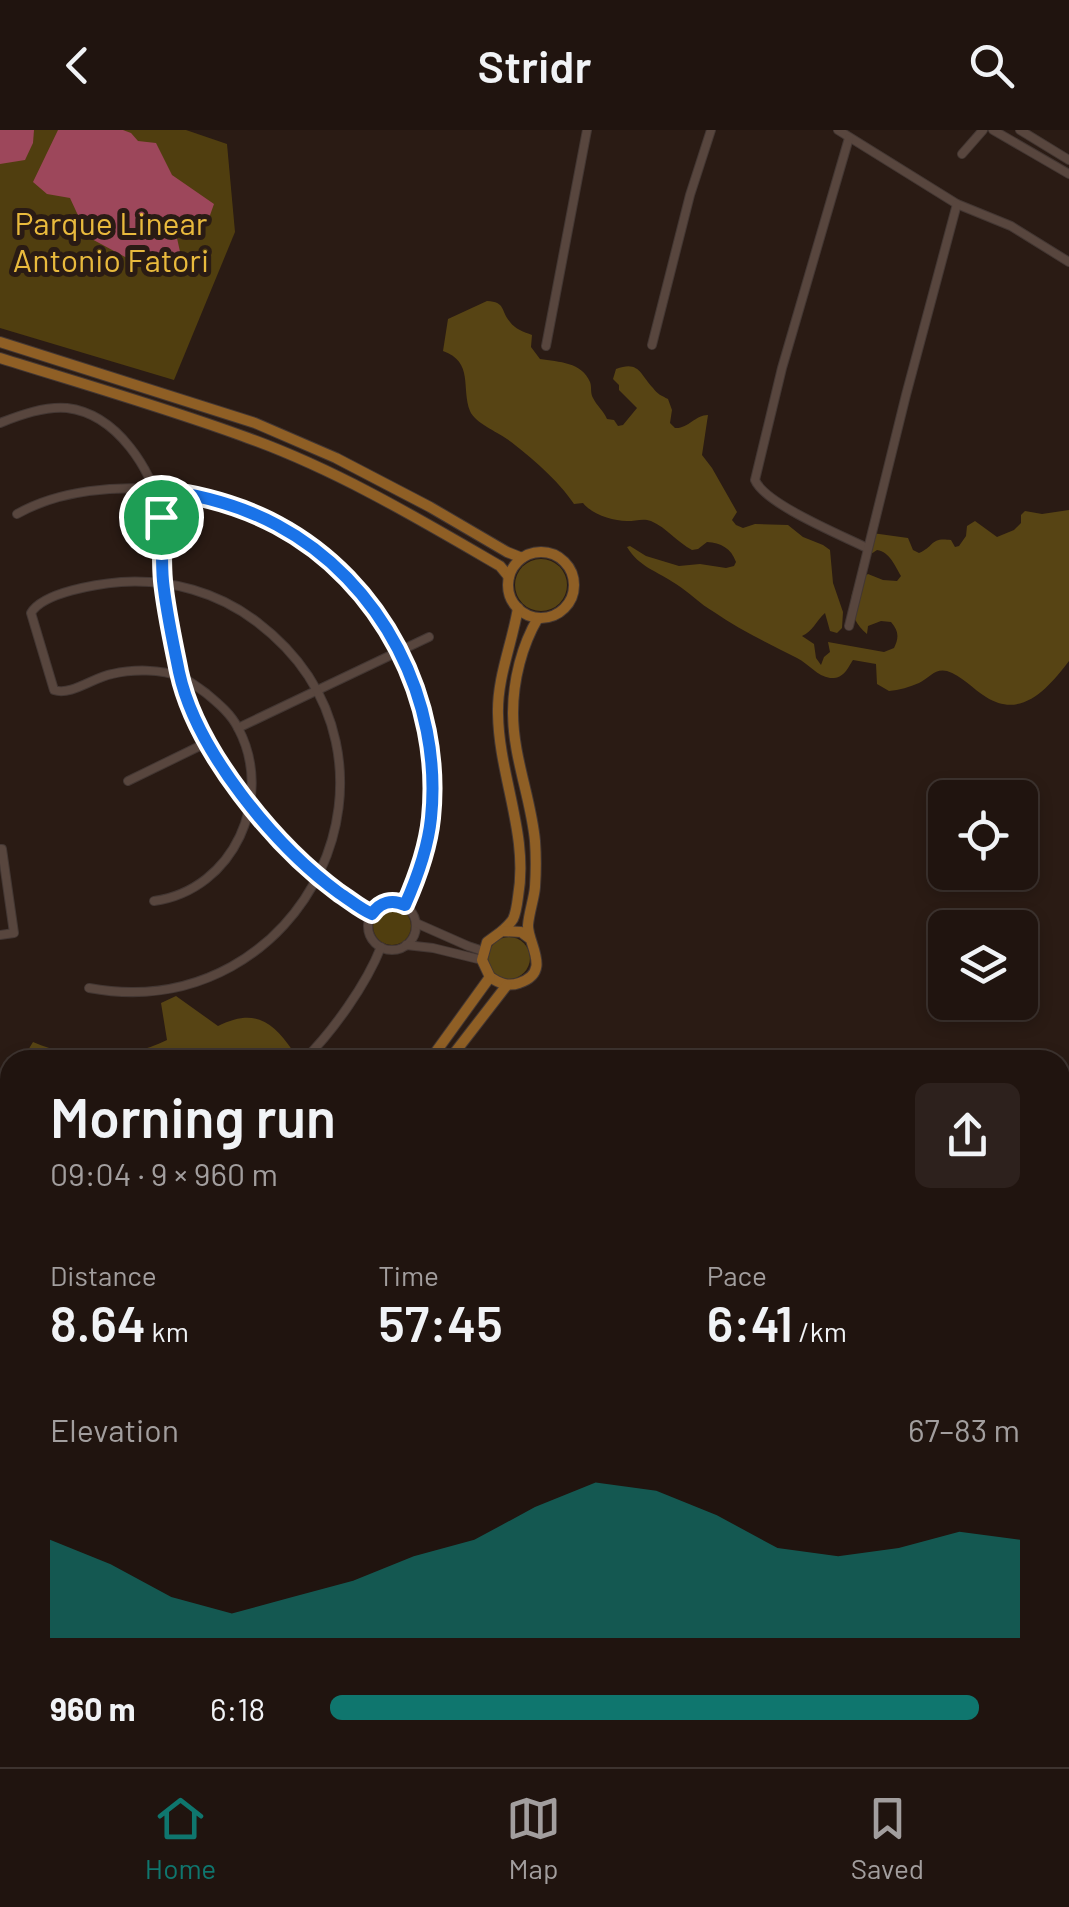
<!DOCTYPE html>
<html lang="en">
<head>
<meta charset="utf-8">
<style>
	body { margin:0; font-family:Barlow,sans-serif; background:#2d211d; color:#f1f3f6; height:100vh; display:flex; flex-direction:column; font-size:38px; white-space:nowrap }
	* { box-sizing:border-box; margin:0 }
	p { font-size:32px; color:#a29e9e }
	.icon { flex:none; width:55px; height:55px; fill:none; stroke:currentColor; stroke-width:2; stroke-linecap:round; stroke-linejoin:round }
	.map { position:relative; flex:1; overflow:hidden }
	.drawer { position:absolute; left:0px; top:920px; width:1070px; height:718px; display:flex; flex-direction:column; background:#20140f; border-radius:30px 30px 0 0; box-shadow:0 5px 15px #0003,0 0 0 2px #3d332f }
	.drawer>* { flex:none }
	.buttons { position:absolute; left:928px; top:650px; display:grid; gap:20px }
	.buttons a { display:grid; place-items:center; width:110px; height:110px; border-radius:15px; background:#20140f; box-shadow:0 5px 15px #0003,0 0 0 2px #3d332f; font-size:50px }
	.pin { position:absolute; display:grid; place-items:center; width:85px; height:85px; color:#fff; margin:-42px; border:5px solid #fff; border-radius:50%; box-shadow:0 2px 10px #0007 }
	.round { display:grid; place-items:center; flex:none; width:105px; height:105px; border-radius:15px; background:#2d211d }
	.overview { display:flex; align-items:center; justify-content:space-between; height:170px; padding:0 50px }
	h1 { font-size:55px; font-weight:600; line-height:75px }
	.figures { display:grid; grid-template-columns:repeat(3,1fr); gap:15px; height:170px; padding:10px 50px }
	.figures div { display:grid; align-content:center }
	.figures b { font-size:50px; font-weight:600 }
	.figures small { font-size:28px; font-weight:400 }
	.figures p { font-size:28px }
	.chart { height:280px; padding:20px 50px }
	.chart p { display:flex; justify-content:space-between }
	.chart svg { width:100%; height:180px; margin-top:10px; fill:#0f766e; opacity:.7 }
	ul { padding:0 50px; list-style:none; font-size:32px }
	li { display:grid; grid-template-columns:160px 120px 1fr; align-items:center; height:75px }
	li i { height:25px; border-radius:12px; background:#0f766e }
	header { display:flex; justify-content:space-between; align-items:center; height:130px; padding:0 50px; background:#20140f; font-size:45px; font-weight:600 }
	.tabs { display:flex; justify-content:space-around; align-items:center; height:140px; border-top:2px solid #3d332f; background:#20140f; font-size:28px; color:#a29e9e }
	.tabs a { display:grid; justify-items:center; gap:5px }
	.tabs .on { color:#0f766e }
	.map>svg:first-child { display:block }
	.green { fill:#503e0f }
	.forest { fill:#574414 }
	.water { fill:#9d475b }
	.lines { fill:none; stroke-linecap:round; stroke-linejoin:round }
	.minor-casing { stroke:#433733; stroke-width:10 }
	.major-casing { stroke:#433733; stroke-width:12 }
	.minor { stroke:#58463e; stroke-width:8 }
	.major { stroke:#8f5f25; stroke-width:10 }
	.route-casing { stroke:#fff; stroke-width:20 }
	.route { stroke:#1a73e8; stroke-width:12 }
	.labels { text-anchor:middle; stroke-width:10; stroke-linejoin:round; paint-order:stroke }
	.park-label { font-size:32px; fill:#e9ba3d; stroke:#2a1b14 }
</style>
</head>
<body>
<header><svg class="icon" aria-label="back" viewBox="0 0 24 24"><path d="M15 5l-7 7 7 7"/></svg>Stridr<svg class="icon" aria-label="search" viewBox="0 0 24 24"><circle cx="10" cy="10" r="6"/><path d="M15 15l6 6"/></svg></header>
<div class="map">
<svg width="1069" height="1637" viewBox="0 0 1069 1637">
	<rect width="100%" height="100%" fill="#2a1b14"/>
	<g class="green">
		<polygon points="0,0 186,0 227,14 235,102 174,250 0,198"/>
		<circle cx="392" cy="796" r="19"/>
	</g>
	<g class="forest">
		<path d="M 487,171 C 506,172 500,180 510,192 C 515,199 524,202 532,205 L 531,217 L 540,229 C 559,232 582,232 590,252 C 592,257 590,263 593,268 C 597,276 603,280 607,289 L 614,290 L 618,296 L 623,295 L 637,278 L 619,260 L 619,255 L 613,249 L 616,239 C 639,230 640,244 653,258 C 657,264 662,266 668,269 L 672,280 L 670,293 L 675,298 C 688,299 695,285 708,285 L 702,325 L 712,338 L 737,382 L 732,390 L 736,395 L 743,398 L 755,394 L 788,395 L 803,407 L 823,415 L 830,420 L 833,453 L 843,482 L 842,498 L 837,503 L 830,501 L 825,483 C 816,491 813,501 802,506 L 814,514 L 816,528 L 821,535 L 824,527 L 830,522 L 828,512 L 884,522 L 894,518 C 899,508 899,501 891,492 L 881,491 L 868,496 L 867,504 C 847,489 844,456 868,444 L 883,450 L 897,451 L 901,446 C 895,436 890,422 877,420 L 868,426 L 872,403 L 908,408 L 913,420 L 919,423 C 935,416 930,407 951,410 L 955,417 L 959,416 L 966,406 L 967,396 L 975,391 L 997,407 L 1014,400 L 1021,393 L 1021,385 L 1025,381 L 1042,384 L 1069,380 L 1069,531 C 1049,557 1022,590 986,567 C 973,559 961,545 947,541 C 935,538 929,548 919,553 C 910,557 899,560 889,561 L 877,554 L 876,534 L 853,530 C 847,539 844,549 830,548 C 817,546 809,534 797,528 C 769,514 740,500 714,482 C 700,474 689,462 676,454 C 657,441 639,437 627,417 L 630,416 L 646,426 L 679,436 L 700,434 L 726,438 L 734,436 L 736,432 C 731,418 721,413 707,412 L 698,419 L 692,420 C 677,412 667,398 651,391 C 643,388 636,391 627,391 C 612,391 592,384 583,373 L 574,374 C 559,351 529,325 507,309 C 496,301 475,293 470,281 C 461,258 474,232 443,221 L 448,189 Z"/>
		<circle cx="541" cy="455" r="26"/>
		<circle cx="509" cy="828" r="21"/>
		<path d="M 176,866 L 218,896 C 255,878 272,891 293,921 L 283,930 L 22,930 L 33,912 C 76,930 124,931 167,910 L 161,873 Z"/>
		<polygon points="10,949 10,1035 0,1039 0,965"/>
		<polygon points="1069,1212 1069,1254 1060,1258 1060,1213"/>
		<polygon points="1060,1616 1069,1618 1069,1637 714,1637 711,1628 1060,1628"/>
		<polygon points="424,1628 512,1628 504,1632 505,1635 516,1637 417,1637"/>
	</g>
	<g class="water">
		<polygon points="0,0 34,0 33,13 25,30 0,34"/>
		<polygon points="58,0 123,0 131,3 138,11 156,13 172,45 214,74 209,88 182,96 177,108 184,140 158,146 157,134 140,135 88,107 70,68 47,64 33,52"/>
	</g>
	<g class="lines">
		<defs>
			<g id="minor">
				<polyline points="838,0 957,74 1011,96 1069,132"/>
				<polyline points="993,0 1069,44"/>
				<polyline points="1020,0 1069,30"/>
				<path d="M 849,8 L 782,238 L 755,350 C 765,374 841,405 867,418"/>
				<polyline points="962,24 983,0"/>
				<polyline points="652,215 690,65 711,0"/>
				<polyline points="546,216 587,0"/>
				<path d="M 0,293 C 20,285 45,276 67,278 C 117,284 153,340 161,386 C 164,406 162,427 163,447 C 165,474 173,519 180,545 C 201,627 273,715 340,763 C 350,770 360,779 371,784"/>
				<path d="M 17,384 C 59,360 117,355 164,360 C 367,384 488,587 405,775"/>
				<polyline points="849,496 906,265 957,74"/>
				<polyline points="238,598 429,507"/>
				<polyline points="128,651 208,612"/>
				<polyline points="0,719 2,719 14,803 0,805"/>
				<circle cx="392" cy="796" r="24"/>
				<polyline points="416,793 468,816 483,821"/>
				<polyline points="406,815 433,818 482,830"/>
				<path d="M 89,858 C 305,898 434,627 257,492 C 218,462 170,449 121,452 C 98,454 43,462 31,483 L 54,560 C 71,566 94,547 112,544 C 133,539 161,539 181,547 C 190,551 199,558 207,564 C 219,574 231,584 238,598 C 275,667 234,760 154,771"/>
				<path d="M 304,930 C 333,901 366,855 381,817"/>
				<polyline points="0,1096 10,1089"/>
				<polyline points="0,1211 10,1204"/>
				<polyline points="0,1280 10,1274"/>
				<polyline points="707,1628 710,1637"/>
				<polyline points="659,1637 664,1628"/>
			</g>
			<g id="major">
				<polyline points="0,212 255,293 336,328 430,377 507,422 522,428"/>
				<path d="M 0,228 C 83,254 167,278 248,308 C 337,340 419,389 500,436 L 509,447"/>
				<circle cx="541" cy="455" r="33"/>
				<path d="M 502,801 C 506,797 510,794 513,789 C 516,783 517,775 518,767 C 529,705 499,646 498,584 C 497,548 512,514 518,478"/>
				<path d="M 529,808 L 521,802 L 502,801 L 487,812 L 482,830 L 490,847 C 499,853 508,857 519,853 C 553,842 527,813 528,795 C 529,782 534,769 535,757 C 536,742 536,725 535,711 C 531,668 513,627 513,583 C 513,550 522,515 538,488"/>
				<polyline points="430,930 490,847"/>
				<polyline points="449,930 507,855"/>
				<polyline points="366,1637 370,1628"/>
				<polyline points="383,1637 388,1628"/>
			</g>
		</defs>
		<use href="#minor" class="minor-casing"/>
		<use href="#major" class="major-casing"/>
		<use href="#minor" class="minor"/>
		<use href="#major" class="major"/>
	</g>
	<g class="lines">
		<defs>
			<path id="route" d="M 154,359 C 197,364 238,374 277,395 C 382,451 443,571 431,688 C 428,718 417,748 405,775 C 392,769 380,772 372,784 C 360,779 350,770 339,763 C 275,716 196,621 179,542 C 173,512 166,481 163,451 C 161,430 163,409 161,389 C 160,379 156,369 154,359 Z"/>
		</defs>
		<use href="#route" class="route-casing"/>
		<use href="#route" class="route"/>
	</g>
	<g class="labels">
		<g class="park-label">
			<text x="111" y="105">Parque Linear<tspan x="111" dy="37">Antonio Fatori</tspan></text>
		</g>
	</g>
</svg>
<div class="buttons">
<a><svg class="icon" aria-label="locate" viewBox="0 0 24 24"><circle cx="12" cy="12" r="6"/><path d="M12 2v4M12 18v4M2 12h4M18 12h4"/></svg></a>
<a><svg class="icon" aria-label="layers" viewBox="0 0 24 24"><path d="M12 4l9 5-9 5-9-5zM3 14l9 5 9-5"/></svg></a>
</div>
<div class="pin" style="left:161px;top:387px;background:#1e9e55"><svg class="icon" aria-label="arrive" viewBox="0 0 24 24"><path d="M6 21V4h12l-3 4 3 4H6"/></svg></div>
<section class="drawer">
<div class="overview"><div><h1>Morning run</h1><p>09:04 · 9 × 960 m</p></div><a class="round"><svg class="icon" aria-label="share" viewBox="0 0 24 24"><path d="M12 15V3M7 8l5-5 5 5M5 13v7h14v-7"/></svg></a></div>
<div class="figures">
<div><p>Distance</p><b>8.64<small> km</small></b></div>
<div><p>Time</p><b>57:45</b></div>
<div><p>Pace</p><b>6:41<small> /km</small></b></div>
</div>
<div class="chart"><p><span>Elevation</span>67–83 m</p>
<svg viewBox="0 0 160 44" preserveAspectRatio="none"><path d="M0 44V20L10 26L20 34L30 38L40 34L50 30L60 24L70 20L80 12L90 6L100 8L110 14L120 22L130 24L140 22L150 18L160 20V44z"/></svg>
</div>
<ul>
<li><b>960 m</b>6:18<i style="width:94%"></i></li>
</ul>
</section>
</div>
<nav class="tabs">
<a class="on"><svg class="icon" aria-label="home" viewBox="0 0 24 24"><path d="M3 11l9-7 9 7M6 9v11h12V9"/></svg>Home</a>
<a><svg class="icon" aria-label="map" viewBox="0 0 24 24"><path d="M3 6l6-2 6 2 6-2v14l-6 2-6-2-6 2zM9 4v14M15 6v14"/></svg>Map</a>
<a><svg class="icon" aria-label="saved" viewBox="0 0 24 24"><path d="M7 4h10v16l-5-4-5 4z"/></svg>Saved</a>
</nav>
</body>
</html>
